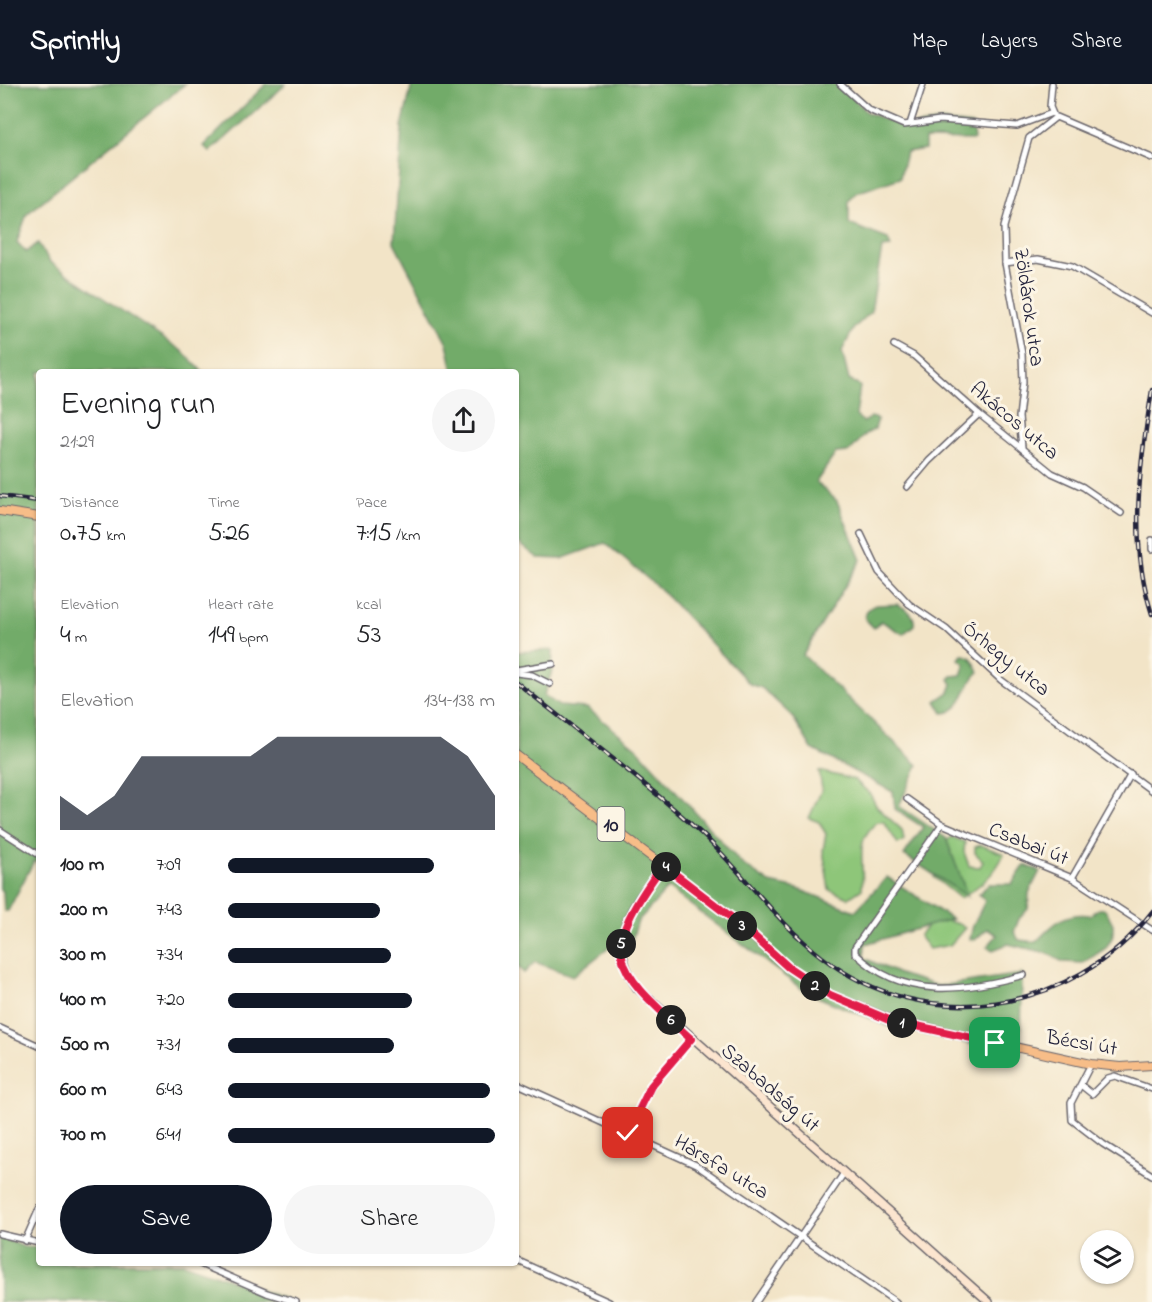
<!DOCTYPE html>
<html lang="en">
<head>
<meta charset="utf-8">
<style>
	body { margin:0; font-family:"Indie Flower",sans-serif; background:#f6f6f6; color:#202124; height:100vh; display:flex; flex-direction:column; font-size:22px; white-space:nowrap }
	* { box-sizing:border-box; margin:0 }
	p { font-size:20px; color:#757577 }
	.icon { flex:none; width:33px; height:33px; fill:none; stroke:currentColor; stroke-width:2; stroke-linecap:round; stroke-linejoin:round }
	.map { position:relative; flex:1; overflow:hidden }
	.drawer { position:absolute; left:36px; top:285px; width:483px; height:897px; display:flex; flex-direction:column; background:#fff; border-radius:6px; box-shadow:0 2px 4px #0004 }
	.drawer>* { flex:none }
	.controls { position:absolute; left:1080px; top:1146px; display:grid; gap:12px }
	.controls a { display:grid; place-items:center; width:54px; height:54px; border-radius:50%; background:#fff; box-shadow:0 2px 4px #0004; font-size:30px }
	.pin { position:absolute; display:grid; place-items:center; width:51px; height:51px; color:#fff; margin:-26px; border-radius:12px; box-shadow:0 3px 9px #0006 }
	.km { position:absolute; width:30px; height:30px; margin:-15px; border-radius:50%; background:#222; color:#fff; font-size:16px; line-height:30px; text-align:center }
	.round { display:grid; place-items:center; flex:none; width:63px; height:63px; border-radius:32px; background:#f6f6f6 }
	.headline { display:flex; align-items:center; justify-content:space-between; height:102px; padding:0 24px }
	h1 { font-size:33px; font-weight:600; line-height:45px }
	.metrics { display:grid; grid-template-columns:repeat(3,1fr); gap:9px; height:102px; padding:6px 24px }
	.metrics div { display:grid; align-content:center }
	.metrics b { font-size:26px; font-weight:600 }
	.metrics small { font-size:16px; font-weight:400 }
	.metrics p { font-size:16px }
	.chart { height:168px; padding:12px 24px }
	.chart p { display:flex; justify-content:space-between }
	.chart svg { width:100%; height:108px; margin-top:6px; fill:#111827; opacity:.7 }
	.button { display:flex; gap:12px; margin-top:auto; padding:12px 24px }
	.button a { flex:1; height:69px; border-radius:36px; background:#111827; color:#fff; font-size:24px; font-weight:600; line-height:69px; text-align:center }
	.button a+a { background:#f6f6f6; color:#202124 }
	ul { padding:0 24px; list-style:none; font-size:20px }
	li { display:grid; grid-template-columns:96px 72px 1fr; align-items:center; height:45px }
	li i { height:15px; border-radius:8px; background:#111827 }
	header { display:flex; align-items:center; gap:36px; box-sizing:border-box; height:84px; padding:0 30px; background:#111827; color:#fff }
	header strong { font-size:28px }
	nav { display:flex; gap:33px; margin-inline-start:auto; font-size:21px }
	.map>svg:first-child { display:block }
	.green { fill:#8ec679; stroke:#58745a; stroke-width:1.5 }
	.forest { fill:#72ab69; stroke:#4a6652; stroke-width:1.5 }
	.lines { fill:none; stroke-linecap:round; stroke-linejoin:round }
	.street-casing { stroke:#6b666c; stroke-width:8 }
	.secondary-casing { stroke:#6b666c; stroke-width:10 }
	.primary-casing { stroke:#6b666c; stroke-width:10 }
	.street { stroke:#fff; stroke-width:5 }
	.secondary { stroke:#fce5cf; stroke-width:7 }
	.primary { stroke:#f7bd88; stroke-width:8 }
	.rail-casing { stroke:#22223b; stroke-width:4.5 }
	.rail { stroke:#fcf5e5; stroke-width:2; stroke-dasharray:7; stroke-linecap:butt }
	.route-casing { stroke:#fff; stroke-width:12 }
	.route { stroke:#e11d48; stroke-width:8 }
	.labels { text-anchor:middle; stroke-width:6; stroke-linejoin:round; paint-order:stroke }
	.shield { fill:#fcf5e5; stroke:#63616e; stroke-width:1.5 }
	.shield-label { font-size:20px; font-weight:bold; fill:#22223b }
	.street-label { font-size:21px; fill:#22223b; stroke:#fcf5e5 }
</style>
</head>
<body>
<header>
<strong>Sprintly</strong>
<nav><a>Map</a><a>Layers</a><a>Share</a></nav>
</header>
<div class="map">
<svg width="1152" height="1218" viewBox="0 0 1152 1218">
	<rect width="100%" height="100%" fill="#fcf5e5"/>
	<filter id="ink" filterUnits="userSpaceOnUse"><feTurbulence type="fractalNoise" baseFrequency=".0167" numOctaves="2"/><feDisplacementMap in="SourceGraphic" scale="12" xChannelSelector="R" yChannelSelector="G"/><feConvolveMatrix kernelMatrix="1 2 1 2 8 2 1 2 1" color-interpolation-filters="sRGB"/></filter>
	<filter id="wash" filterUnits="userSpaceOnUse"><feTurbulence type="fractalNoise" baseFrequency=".008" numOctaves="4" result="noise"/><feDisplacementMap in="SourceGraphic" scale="24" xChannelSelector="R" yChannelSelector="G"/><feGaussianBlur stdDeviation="1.35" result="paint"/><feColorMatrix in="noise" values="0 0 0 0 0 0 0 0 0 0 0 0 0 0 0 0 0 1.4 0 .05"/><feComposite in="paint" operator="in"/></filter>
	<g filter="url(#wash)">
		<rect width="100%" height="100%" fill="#f2e4c7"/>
		<g class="green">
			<path d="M 819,687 L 855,696 L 870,710 L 877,723 L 902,746 L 904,756 L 898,760 L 884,738 L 877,738 C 853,759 865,774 862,805 L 849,814 L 829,806 L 823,766 L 826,750 L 819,738 L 809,734 L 822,705 Z"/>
			<path d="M 952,753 L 965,758 L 964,768 L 969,782 L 980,783 L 983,777 L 975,769 L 975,763 L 981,761 L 1004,770 C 994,792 980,802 960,814 L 934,793 L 941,782 L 946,757 Z"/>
			<polygon points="934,834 959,840 965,844 950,861 929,865 919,852"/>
		</g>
		<g class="forest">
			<polygon points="0,0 185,0 27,130 17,158 26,168 38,159 50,178 182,267 203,288 39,288 39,779 34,777 8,827 4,827 3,807 0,806"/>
			<polygon points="266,0 286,0 210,68 204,62"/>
			<polygon points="412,0 841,0 866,28 904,43 941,37 972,41 974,56 925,55 925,65 906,68 900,94 856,109 849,117 849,140 888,155 891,163 882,164 871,228 854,244 842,267 849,296 860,302 856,332 864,338 871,333 878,335 875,345 866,350 849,368 836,369 816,398 837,417 861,476 803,571 918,681 899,722 946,754 968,813 904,771 923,743 895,725 893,708 812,665 792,632 762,604 750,600 660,505 605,459 561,475 538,474 516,457 516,288 453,288 447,259 394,158 402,42"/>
			<path d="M 897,520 C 906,525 916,530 914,541 L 903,550 L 881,537 L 874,544 L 865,535 C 866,516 885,522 897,520 Z"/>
			<polygon points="553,566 552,587 544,611 559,622 587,624 637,664 742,780 770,799 798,805 855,827 887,793 952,835 865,860 864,874 899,890 938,902 1022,890 1021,971 888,942 806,908 668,804 638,837 630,861 625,866 623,853 573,892 535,878 524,889 516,881 516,568"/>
			<path d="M 962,571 C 973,571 974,579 979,588 C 964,599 964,629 943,629 L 936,617 L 949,608 L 952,600 L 949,595 L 952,592 L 961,591 L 965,580 L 959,575 Z"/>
			<path d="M 1025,781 L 1040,787 L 1029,809 L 1028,825 L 1019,835 L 1014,848 L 1019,856 L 1036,858 C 1053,840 1063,828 1090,831 L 1098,825 L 1105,825 L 1113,840 L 1113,852 L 1106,864 L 1083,879 L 1063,878 L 1047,869 L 1008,860 L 993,866 L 987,863 L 997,851 L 987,845 L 975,856 L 970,855 L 973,841 L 985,817 L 979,810 L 989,800 L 1012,800 Z"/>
			<polygon points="0,1153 24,1163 39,1164 39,1179 183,1179 294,1218 0,1218"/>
		</g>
	</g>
	<g filter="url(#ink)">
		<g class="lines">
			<defs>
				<g id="street">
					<polyline points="840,0 869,26 904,41 940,36 1017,42 1052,29"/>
					<polyline points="1052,0 1050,23 1053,30"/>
					<polyline points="910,40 923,0"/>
					<polyline points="1005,179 1038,175 1072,182 1152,229"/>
					<polyline points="894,261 914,272 979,330 1052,389 1083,403 1121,429"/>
					<polyline points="1022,363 1019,333 1023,298 1022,270 1005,179 1004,143 1029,54 1056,33 1152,74"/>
					<polyline points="907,403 929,377 979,330"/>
					<polyline points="861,450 879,488 909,520 946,545 1001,596 1152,707"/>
					<polyline points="1152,456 1152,465"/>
					<polyline points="516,586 553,580"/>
					<polyline points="516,589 532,591 550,600"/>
					<polyline points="907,715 942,740 1072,794 1152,846"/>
					<path d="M 942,740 L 855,863 L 855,869 C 903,917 965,907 1024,891"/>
					<polyline points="0,746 39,771"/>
					<polyline points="1072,794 1131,690"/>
					<polyline points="0,944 39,962"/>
					<polyline points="1091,980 1071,1019 1072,1036 1103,1060 1152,1091"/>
					<polyline points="516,999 696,1081 896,1218"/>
					<polyline points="1082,1002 1092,1010 1108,994 1115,992 1152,1005"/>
					<polyline points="628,1049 651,1002 691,955"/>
					<polyline points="0,1150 39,1159"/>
					<polyline points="25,1157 39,1125"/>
					<polyline points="516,1176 609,1218"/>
					<polyline points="198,1179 267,1209 296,1218"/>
					<polyline points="756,1218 844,1089"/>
				</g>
				<path id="secondary" d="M 663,781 C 633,822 603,854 637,904 L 989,1218"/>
				<g id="primary">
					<polyline points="0,427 39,433"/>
					<polyline points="516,671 718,823 788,883 830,911 889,935 1091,980 1120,983 1152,981"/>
				</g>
			</defs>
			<use href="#street" class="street-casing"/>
			<use href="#secondary" class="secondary-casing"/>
			<use href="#primary" class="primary-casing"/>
			<use href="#street" class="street"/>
			<use href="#secondary" class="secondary"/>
			<use href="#primary" class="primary"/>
			<defs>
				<g id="rail">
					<path d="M 1152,306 C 1140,381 1128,456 1152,530"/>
					<polyline points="0,412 39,417"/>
					<path d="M 516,598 C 578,648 643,696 702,750 C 744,789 776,838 822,873 C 925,953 1073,930 1152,828"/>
				</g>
			</defs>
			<use href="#rail" class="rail-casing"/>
			<use href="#rail" class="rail"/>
		</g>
	</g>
	<g class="lines" filter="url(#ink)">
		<defs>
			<path id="route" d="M 628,1049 L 651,1002 L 691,955 C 613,883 596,873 663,781 L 745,844 L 788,883 L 830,911 L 889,936 L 995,959"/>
		</defs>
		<use href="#route" class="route-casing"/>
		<use href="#route" class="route"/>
	</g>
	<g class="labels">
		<rect class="shield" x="597.5" y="723" width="27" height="34" rx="4.5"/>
		<g class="shield-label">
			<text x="611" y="747">10</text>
		</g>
		<g class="street-label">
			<text transform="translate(1030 223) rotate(82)" y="7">Zöldárok utca</text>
			<text transform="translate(1015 336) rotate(40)" y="7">Akácos utca</text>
			<text transform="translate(1007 574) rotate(39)" y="7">Őrhegy utca</text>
			<text transform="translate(1029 759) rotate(22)" y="7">Csabai út</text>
			<text transform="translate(1082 958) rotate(10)" y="7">Bécsi út</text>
			<text transform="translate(771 1003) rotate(41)" y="7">Szabadság út</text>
			<text transform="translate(722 1082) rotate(31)" y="7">Hársfa utca</text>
		</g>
	</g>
</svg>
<div class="controls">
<a><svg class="icon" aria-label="layers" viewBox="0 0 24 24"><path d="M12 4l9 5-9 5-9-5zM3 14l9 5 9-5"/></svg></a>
</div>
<div class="pin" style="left:995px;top:959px;background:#1e9e55"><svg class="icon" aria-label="arrive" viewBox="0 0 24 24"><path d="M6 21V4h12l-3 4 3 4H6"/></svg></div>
<div class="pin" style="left:628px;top:1049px;background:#d93025"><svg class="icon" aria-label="check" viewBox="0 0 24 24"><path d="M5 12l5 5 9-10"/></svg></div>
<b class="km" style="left:902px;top:939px">1</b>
<b class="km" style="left:815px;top:902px">2</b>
<b class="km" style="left:742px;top:842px">3</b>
<b class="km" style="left:666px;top:783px">4</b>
<b class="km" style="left:621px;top:860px">5</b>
<b class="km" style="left:671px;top:936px">6</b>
<section class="drawer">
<div class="headline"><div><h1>Evening run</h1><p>21:29</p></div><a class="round"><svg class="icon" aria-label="share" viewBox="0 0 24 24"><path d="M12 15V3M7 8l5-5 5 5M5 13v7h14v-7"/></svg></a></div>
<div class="metrics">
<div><p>Distance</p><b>0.75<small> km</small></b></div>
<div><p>Time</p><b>5:26</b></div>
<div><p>Pace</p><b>7:15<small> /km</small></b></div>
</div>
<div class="metrics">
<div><p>Elevation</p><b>4<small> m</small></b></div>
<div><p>Heart rate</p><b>149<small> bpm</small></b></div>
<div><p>kcal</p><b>53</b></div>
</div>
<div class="chart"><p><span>Elevation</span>134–138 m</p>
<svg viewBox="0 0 160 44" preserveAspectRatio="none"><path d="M0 44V30L10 38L20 30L30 14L40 14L50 14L60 14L70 14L80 6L90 6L100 6L110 6L120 6L130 6L140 6L150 14L160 30V44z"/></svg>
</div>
<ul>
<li><b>100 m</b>7:09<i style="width:77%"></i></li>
<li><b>200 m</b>7:43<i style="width:57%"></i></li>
<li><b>300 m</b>7:34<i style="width:61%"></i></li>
<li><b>400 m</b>7:20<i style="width:69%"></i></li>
<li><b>500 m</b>7:31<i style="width:62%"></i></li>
<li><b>600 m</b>6:43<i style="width:98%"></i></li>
<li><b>700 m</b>6:41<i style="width:100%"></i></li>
</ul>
<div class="button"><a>Save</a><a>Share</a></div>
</section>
</div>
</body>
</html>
